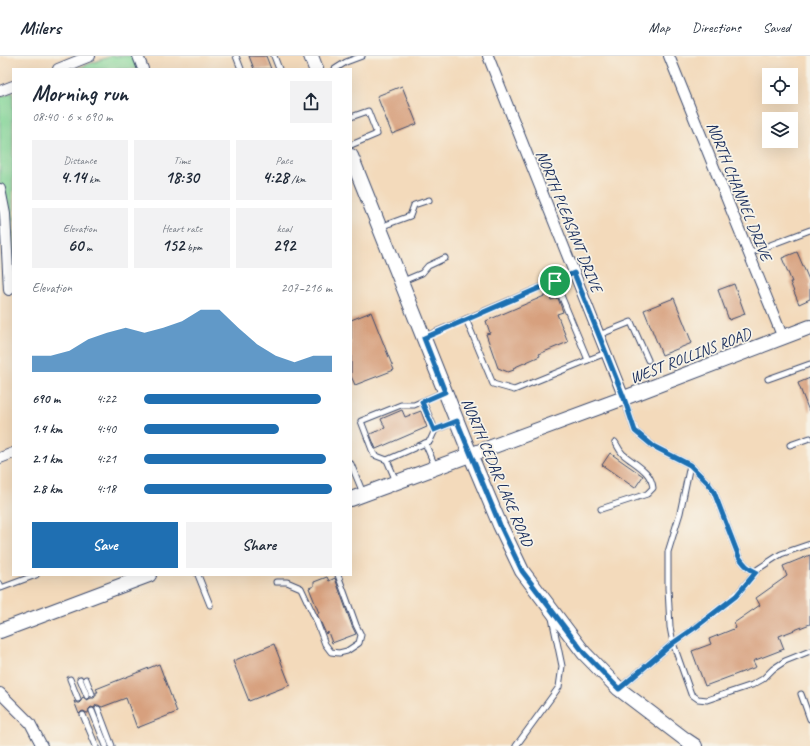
<!DOCTYPE html>
<html lang="en">
<head>
<meta charset="utf-8">
<style>
	body { margin:0; font-family:Caveat,sans-serif; background:#f2f2f3; color:#1f2937; height:100vh; display:flex; flex-direction:column; font-size:15px; white-space:nowrap }
	* { box-sizing:border-box; margin:0 }
	p { font-size:13px; color:#747a83 }
	.icon { flex:none; width:22px; height:22px; fill:none; stroke:currentColor; stroke-width:2; stroke-linecap:round; stroke-linejoin:round }
	.map { position:relative; flex:1; overflow:hidden }
	.side { position:absolute; left:12px; top:12px; width:340px; height:508px; display:flex; flex-direction:column; background:#fff; border-radius:0px; box-shadow:0 4px 16px #0002 }
	.side>* { flex:none }
	.fabs { position:absolute; left:762px; top:12px; display:grid; gap:8px }
	.fabs a { display:grid; place-items:center; width:36px; height:36px; border-radius:0px; background:#fff; box-shadow:0 4px 16px #0002; font-size:20px }
	.pin { position:absolute; display:grid; place-items:center; width:34px; height:34px; color:#fff; margin:-17px; border:2px solid #fff; border-radius:50%; box-shadow:0 1px 4px #0007 }
	.round { display:grid; place-items:center; flex:none; width:42px; height:42px; border-radius:0px; background:#f2f2f3 }
	.headline { display:flex; align-items:center; justify-content:space-between; height:68px; padding:0 20px }
	h1 { font-size:22px; font-weight:700; line-height:30px }
	.stats { display:grid; grid-template-columns:repeat(3,1fr); gap:6px; height:68px; padding:4px 20px }
	.stats div { display:grid; align-content:center; border-radius:0px; background:#f2f2f3; text-align:center }
	.stats b { font-size:17px; font-weight:700 }
	.stats small { font-size:11px; font-weight:400 }
	.stats p { font-size:11px }
	.chart { height:112px; padding:8px 20px }
	.chart p { display:flex; justify-content:space-between }
	.chart svg { width:100%; height:72px; margin-top:4px; fill:#1f6fb2; opacity:.7 }
	.button { display:flex; gap:8px; margin-top:auto; padding:8px 20px }
	.button a { flex:1; height:46px; border-radius:0px; background:#1f6fb2; color:#fff; font-size:16px; font-weight:700; line-height:46px; text-align:center }
	.button a+a { background:#f2f2f3; color:#1f2937 }
	ul { padding:0 20px; list-style:none; font-size:13px }
	li { display:grid; grid-template-columns:64px 48px 1fr; align-items:center; height:30px }
	li i { height:10px; border-radius:5px; background:#1f6fb2 }
	header { display:flex; align-items:center; gap:24px; box-sizing:border-box; height:56px; padding:0 20px; background:#fff; border-bottom:1px solid #e0e1e3 }
	header strong { font-size:19px }
	nav { display:flex; gap:22px; margin-inline-start:auto; font-size:14px }
	.map>svg:first-child { display:block }
	.park { fill:#88db9d; stroke:#52857e }
	.building { fill:#d7a07e }
	.lines { fill:none; stroke-linecap:round; stroke-linejoin:round }
	.service-casing { stroke:#3b496c; stroke-width:7 }
	.minor-casing { stroke:#3b496c; stroke-width:12 }
	.secondary-casing { stroke:#3b496c; stroke-width:16 }
	.service { stroke:#fff; stroke-width:5 }
	.minor { stroke:#fff; stroke-width:10 }
	.secondary { stroke:#fff; stroke-width:14 }
	.route-casing { stroke:#fff; stroke-width:8 }
	.route { stroke:#1f6fb2; stroke-width:5 }
	.labels { text-anchor:middle; stroke-width:3.5; stroke-linejoin:round; paint-order:stroke }
	.street-label { font-size:16px; fill:#1b2f5e; stroke:#f7f3e8 }
</style>
</head>
<body>
<header>
<strong>Milers</strong>
<nav><a>Map</a><a>Directions</a><a>Saved</a></nav>
</header>
<div class="map">
<svg width="810" height="690" viewBox="0 0 810 690">
	<rect width="100%" height="100%" fill="#f7f3e8"/>
	<filter id="ink" filterUnits="userSpaceOnUse"><feTurbulence type="fractalNoise" baseFrequency=".025" numOctaves="2"/><feDisplacementMap in="SourceGraphic" scale="8" xChannelSelector="R" yChannelSelector="G"/><feConvolveMatrix kernelMatrix="1 2 1 2 8 2 1 2 1" color-interpolation-filters="sRGB"/></filter>
	<filter id="wash" filterUnits="userSpaceOnUse"><feTurbulence type="fractalNoise" baseFrequency=".012" numOctaves="4" result="noise"/><feDisplacementMap in="SourceGraphic" scale="16" xChannelSelector="R" yChannelSelector="G"/><feGaussianBlur stdDeviation="0.9" result="paint"/><feColorMatrix in="noise" values="0 0 0 0 0 0 0 0 0 0 0 0 0 0 0 0 0 1.4 0 .05"/><feComposite in="paint" operator="in"/></filter>
	<g filter="url(#wash)">
		<rect width="100%" height="100%" fill="#f3dabb"/>
		<g class="park">
			<polygon points="111,0 138,0 143,13 76,13"/>
			<polygon points="13,36 13,207 0,142 0,41"/>
		</g>
		<g id="blocks">
			<g class="building">
				<polygon points="249,0 266,0 271,13 254,13"/>
				<polygon points="402,30 417,68 392,78 377,40"/>
				<polygon points="797,196 810,226 810,243 799,248 790,226 792,226 782,202"/>
				<polygon points="734,228 745,258 729,264 718,234"/>
				<polygon points="549,238 551,244 558,242 563,256 557,258 568,286 539,298 540,300 513,312 514,314 508,316 498,312 486,278 490,277 486,265"/>
				<polygon points="674,242 692,287 662,299 644,254"/>
				<polygon points="371,256 394,314 355,329 351,320 351,264"/>
				<polygon points="810,322 810,355 809,355 798,327"/>
				<polygon points="402,354 405,361 421,355 427,371 376,393 370,378 385,372 381,363"/>
				<polygon points="610,397 643,420 635,432 602,409"/>
				<polygon points="810,499 810,568 779,580 784,593 753,605 756,611 705,630 692,595 711,588 709,583 736,572 734,567 760,549 756,542 787,520 783,510"/>
				<polygon points="327,521 329,525 335,522 352,570 356,578 332,587 328,576 326,578 317,558 319,557 309,532 314,530 314,526"/>
				<polygon points="274,588 290,629 249,645 233,605"/>
				<polygon points="159,608 177,656 137,672 126,642 102,651 98,649 96,649 94,652 91,651 89,653 88,657 87,657 83,655 81,656 79,658 74,645 77,647 79,647 81,645 82,642 83,641 87,644 91,642 94,642 96,639 96,636 98,636 96,633"/>
			</g>
		</g>
	</g>
	<g filter="url(#ink)">
		<use href="#blocks" fill-opacity="0" stroke="#3b496c" stroke-width="1"/>
		<g class="lines">
			<defs>
				<g id="service">
					<polyline points="236,0 241,13"/>
					<polyline points="274,0 279,13"/>
					<polyline points="335,13 346,6 362,0"/>
					<polyline points="351,61 368,55 377,78 351,89"/>
					<polyline points="380,171 410,160 414,149 429,144"/>
					<polyline points="749,197 810,174"/>
					<polyline points="403,225 422,217 428,210 445,202"/>
					<polyline points="555,225 588,304 606,297"/>
					<polyline points="466,263 493,328 514,334 588,304"/>
					<polyline points="599,279 631,266 648,304"/>
					<polyline points="424,281 574,217"/>
					<polyline points="768,323 810,308"/>
					<polyline points="624,343 635,375 653,390 690,409 680,457 668,496 668,532 670,571 673,587 691,638 698,643 707,644 752,629 763,623 773,613 785,605 810,595"/>
					<polyline points="423,346 435,374"/>
					<polyline points="425,387 435,410"/>
					<polyline points="790,389 810,382"/>
					<polyline points="387,404 430,385 435,374 457,365"/>
					<polyline points="351,408 363,437"/>
					<path d="M 690,409 L 708,427 L 714,436 L 739,501 C 744,508 748,513 756,516"/>
					<polyline points="396,425 387,404 374,399 361,365 401,349 414,349 444,336"/>
					<path d="M 601,453 L 647,438 L 653,432 C 651,415 636,409 624,399 C 620,396 618,390 615,386"/>
					<polyline points="198,519 210,549"/>
					<polyline points="276,526 287,526 301,532 316,564 325,588 331,596 339,597 347,595 359,587 361,579 356,569 338,519"/>
					<polyline points="0,528 1,532 36,519"/>
					<polyline points="70,623 78,643"/>
					<polyline points="80,623 87,640"/>
					<polyline points="86,623 92,638"/>
					<polyline points="620,632 673,587 696,571 736,540 758,513 781,498 810,488"/>
					<polyline points="801,638 810,663"/>
					<polyline points="98,653 112,690"/>
					<polyline points="92,655 106,690"/>
					<polyline points="83,659 96,690"/>
					<polyline points="516,690 559,631 562,610 552,562"/>
				</g>
				<g id="minor">
					<polyline points="138,0 143,13"/>
					<polyline points="488,0 624,342"/>
					<polyline points="669,0 783,282"/>
					<polyline points="58,13 90,0"/>
					<polyline points="0,35 13,30"/>
					<polyline points="0,133 5,158 9,234"/>
					<polyline points="0,402 13,397"/>
					<polyline points="0,637 30,667 42,690"/>
				</g>
				<g id="secondary">
					<polyline points="311,0 316,13"/>
					<polyline points="351,100 470,398 500,469 522,515 584,597 619,633 686,684 695,690"/>
					<polyline points="351,443 624,342 810,271"/>
					<polyline points="0,575 149,519"/>
				</g>
			</defs>
			<use href="#service" class="service-casing"/>
			<use href="#minor" class="minor-casing"/>
			<use href="#secondary" class="secondary-casing"/>
			<use href="#service" class="service"/>
			<use href="#minor" class="minor"/>
			<use href="#secondary" class="secondary"/>
		</g>
	</g>
	<g class="lines" filter="url(#ink)">
		<defs>
			<path id="route" d="M 574,217 L 624,342 L 635,375 L 653,390 L 690,409 L 708,427 L 714,436 L 739,501 C 744,508 748,513 756,516 L 736,540 L 696,571 L 673,587 L 619,633 L 584,597 L 522,515 L 500,469 L 457,365 L 434,374 L 422,346 L 445,336 L 424,282 Z"/>
		</defs>
		<use href="#route" class="route-casing"/>
		<use href="#route" class="route"/>
	</g>
	<g class="labels">
		<g class="street-label">
			<text transform="translate(740 135) rotate(68)" y="6">NORTH CHANNEL DRIVE</text>
			<text transform="translate(570 165) rotate(68)" y="6">NORTH PLEASANT DRIVE</text>
			<text transform="translate(690 299) rotate(-21)" y="6">WEST ROLLINS ROAD</text>
			<text transform="translate(498 416) rotate(67)" y="6">NORTH CEDAR LAKE ROAD</text>
		</g>
	</g>
</svg>
<div class="fabs">
<a><svg class="icon" aria-label="locate" viewBox="0 0 24 24"><circle cx="12" cy="12" r="6"/><path d="M12 2v4M12 18v4M2 12h4M18 12h4"/></svg></a>
<a><svg class="icon" aria-label="layers" viewBox="0 0 24 24"><path d="M12 4l9 5-9 5-9-5zM3 14l9 5 9-5"/></svg></a>
</div>
<div class="pin" style="left:555px;top:225px;background:#1e9e55"><svg class="icon" aria-label="arrive" viewBox="0 0 24 24"><path d="M6 21V4h12l-3 4 3 4H6"/></svg></div>
<section class="side">
<div class="headline"><div><h1>Morning run</h1><p>08:40 · 6 × 690 m</p></div><a class="round"><svg class="icon" aria-label="share" viewBox="0 0 24 24"><path d="M12 15V3M7 8l5-5 5 5M5 13v7h14v-7"/></svg></a></div>
<div class="stats">
<div><p>Distance</p><b>4.14<small> km</small></b></div>
<div><p>Time</p><b>18:30</b></div>
<div><p>Pace</p><b>4:28<small> /km</small></b></div>
</div>
<div class="stats">
<div><p>Elevation</p><b>60<small> m</small></b></div>
<div><p>Heart rate</p><b>152<small> bpm</small></b></div>
<div><p>kcal</p><b>292</b></div>
</div>
<div class="chart"><p><span>Elevation</span>207–216 m</p>
<svg viewBox="0 0 160 44" preserveAspectRatio="none"><path d="M0 44V34L10 34L20 31L30 24L40 20L50 17L60 20L70 17L80 13L90 6L100 6L110 17L120 27L130 34L140 38L150 34L160 34V44z"/></svg>
</div>
<ul>
<li><b>690 m</b>4:22<i style="width:94%"></i></li>
<li><b>1.4 km</b>4:40<i style="width:72%"></i></li>
<li><b>2.1 km</b>4:21<i style="width:97%"></i></li>
<li><b>2.8 km</b>4:18<i style="width:100%"></i></li>
</ul>
<div class="button"><a>Save</a><a>Share</a></div>
</section>
</div>
</body>
</html>
